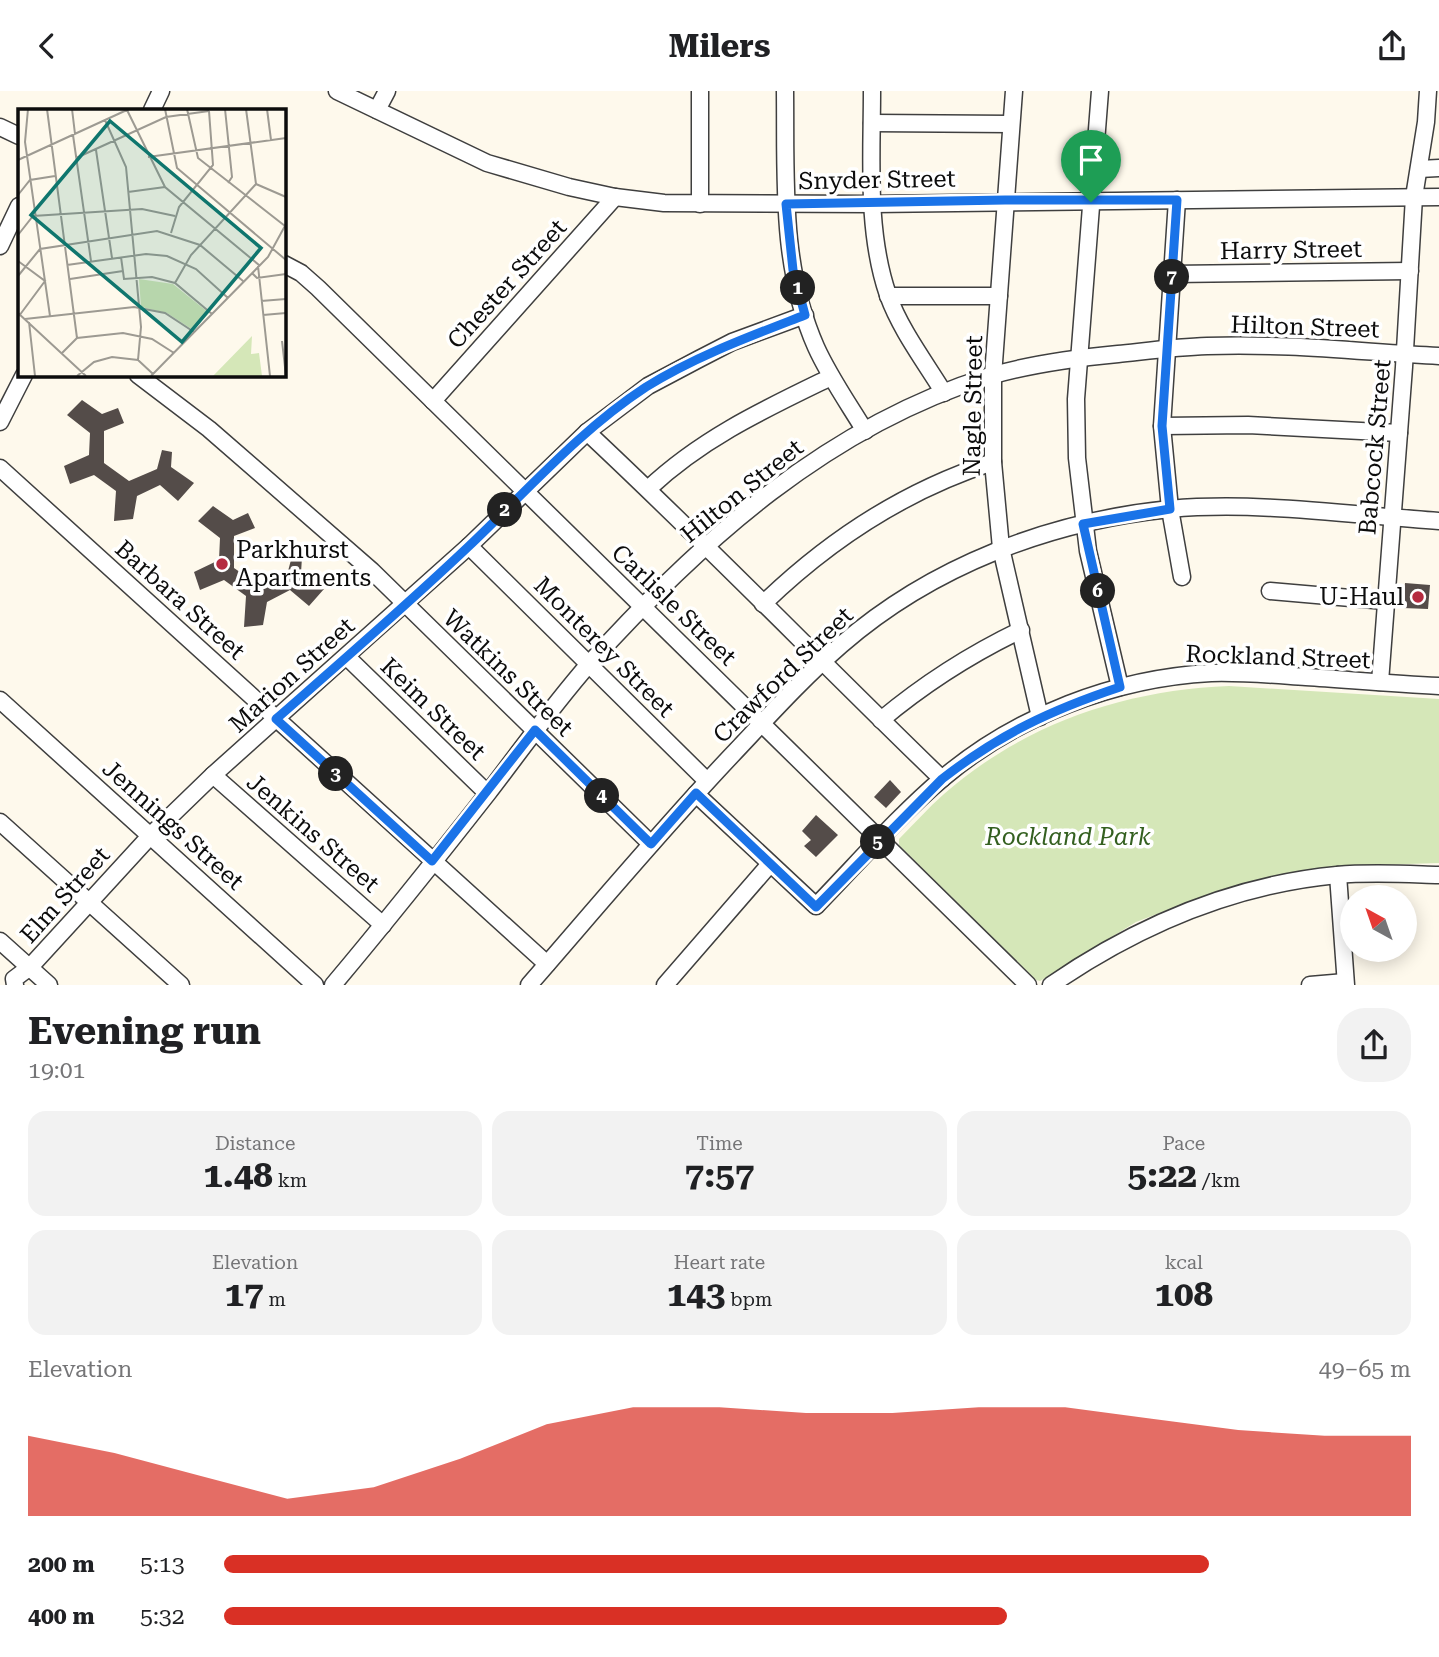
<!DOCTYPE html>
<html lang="en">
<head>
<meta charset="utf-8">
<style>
	body { margin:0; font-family:"Roboto Serif",serif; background:#f2f2f2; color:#202124; height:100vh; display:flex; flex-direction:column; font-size:26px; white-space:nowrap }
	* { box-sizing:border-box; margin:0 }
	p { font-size:23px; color:#757577 }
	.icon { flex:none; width:38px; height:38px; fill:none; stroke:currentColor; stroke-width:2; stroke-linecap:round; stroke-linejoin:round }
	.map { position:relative; height:894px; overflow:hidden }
	.sheet { display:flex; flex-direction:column; background:#fff; flex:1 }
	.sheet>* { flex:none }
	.needle { width:46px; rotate:320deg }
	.fabs { position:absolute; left:1340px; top:794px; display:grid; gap:14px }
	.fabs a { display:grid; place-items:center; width:77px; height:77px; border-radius:50%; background:#fff; box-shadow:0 4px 18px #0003; font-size:35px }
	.pin { position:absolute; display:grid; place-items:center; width:60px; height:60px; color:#fff; margin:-72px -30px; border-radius:50% 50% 50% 0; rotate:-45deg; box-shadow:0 0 7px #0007 }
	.pin .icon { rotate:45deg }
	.km { position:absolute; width:35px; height:35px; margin:-18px; border-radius:50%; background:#222; color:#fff; font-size:19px; line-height:35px; text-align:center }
	.round { display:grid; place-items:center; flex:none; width:74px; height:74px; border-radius:28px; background:#f2f2f2 }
	.head { display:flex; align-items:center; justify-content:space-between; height:119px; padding:0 28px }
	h1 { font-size:38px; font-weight:700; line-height:52px }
	.metrics { display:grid; grid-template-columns:repeat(3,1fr); gap:10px; height:119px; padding:7px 28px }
	.metrics div { display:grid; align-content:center; border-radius:18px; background:#f2f2f2; text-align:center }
	.metrics b { font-size:35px; font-weight:700 }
	.metrics small { font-size:19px; font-weight:400 }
	.metrics p { font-size:19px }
	.chart { height:196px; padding:14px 28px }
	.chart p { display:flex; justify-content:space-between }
	.chart svg { width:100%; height:126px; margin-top:7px; fill:#d93025; opacity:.7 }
	ul { padding:0 28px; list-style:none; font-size:23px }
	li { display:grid; grid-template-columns:112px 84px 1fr; align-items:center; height:52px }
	li i { height:18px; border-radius:9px; background:#d93025 }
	header { display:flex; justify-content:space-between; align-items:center; height:91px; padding:0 28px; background:#fff; font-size:32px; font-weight:700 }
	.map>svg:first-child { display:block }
	.green { fill:#d5e7b8 }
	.building { fill:#544c49 }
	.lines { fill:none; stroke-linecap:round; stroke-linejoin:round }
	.minor-casing { stroke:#3f3f3f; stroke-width:19 }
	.minor { stroke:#fff; stroke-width:16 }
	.route-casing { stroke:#fff; stroke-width:14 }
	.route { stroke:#1a73e8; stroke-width:9 }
	.poi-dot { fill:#b52b40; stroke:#fff; stroke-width:2.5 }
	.labels { text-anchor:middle; stroke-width:7; stroke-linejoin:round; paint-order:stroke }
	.street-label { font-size:24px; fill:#0c0c0c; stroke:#fff }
	.poi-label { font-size:24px; fill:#0c0c0c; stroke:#fff; text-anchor:start }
	.park-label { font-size:24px; font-style:italic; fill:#346020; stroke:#fff }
	.inset-road { fill:none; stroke:#9d9a92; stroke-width:2 }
	.view { fill:#0f766e; fill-opacity:0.15; stroke:#0f766e; stroke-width:3.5 }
	.inset-edge { fill:none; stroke:#0c0c0c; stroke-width:3.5 }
</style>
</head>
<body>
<header><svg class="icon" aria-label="back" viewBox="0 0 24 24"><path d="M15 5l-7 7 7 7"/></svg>Milers<svg class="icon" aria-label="share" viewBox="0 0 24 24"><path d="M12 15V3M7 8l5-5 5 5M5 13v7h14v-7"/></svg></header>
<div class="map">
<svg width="1439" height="894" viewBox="0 0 1439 894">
	<rect width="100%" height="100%" fill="#fef9ec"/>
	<path class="green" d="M 1229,595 L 1439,608 L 1439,772 L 1345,775 L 1252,790 L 1217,800 L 1136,831 L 1040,890 L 1036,889 L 899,754 L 899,748 C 914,733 928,717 944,703 C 1024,633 1124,599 1229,595 Z"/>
	<g class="building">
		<polygon points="82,309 102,323 118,317 124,332 104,340 104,372 129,390 157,378 162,359 172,361 171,376 194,392 178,410 160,394 137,405 133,428 114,430 116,400 94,384 70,393 64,375 89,364 90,342 67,324"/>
		<polygon points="213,415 233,429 248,422 255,437 234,445 234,477 260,495 287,484 292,465 302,466 301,482 324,498 309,515 290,499 267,511 263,534 244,536 246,505 224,489 200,499 194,481 219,469 220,447 198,430"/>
		<polygon points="1405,492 1430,494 1428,518 1403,517"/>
		<polygon points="890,689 901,701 886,717 874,706"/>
		<polygon points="816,724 838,744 816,766 804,755 811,749 802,740"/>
	</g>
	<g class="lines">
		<defs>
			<g id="minor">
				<polyline points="337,0 487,72 569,96 615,106 664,112 873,113 1439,106"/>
				<path d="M 785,0 C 786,86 780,175 816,256 C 829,285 848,312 865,340"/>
				<path d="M 872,0 C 872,67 866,140 888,204 C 900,238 925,271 944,302"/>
				<polyline points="1014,0 993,285 993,371 1001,457 1040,626"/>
				<polyline points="1100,0 1076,308 1077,367 1088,460 1120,596"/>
				<polyline points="152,19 161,0"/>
				<polyline points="377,19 387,0"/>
				<polyline points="872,32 1011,33"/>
				<polyline points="0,36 19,45"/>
				<polyline points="1419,78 1439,77"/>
				<polyline points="1177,109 1162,335 1170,418 1182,486"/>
				<polyline points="700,113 700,0"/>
				<polyline points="0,155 19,115"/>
				<polyline points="284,173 301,182 318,197 1028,894"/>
				<polyline points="1172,183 1410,180"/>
				<polyline points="888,205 999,205"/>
				<polyline points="138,284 209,338 372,480 651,753"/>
				<polyline points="433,310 615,106"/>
				<polyline points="0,331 24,284"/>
				<polyline points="1162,335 1248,334 1399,342"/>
				<path d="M 587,341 C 708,454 823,573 942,688"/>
				<polyline points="0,377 547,873"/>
				<path d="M 648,398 C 702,347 765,318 831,286"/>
				<polyline points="469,455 707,690"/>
				<polyline points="1270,500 1385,510"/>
				<path d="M 763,513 C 828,450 906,399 993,371"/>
				<polyline points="347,566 487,702"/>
				<polyline points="1380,591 1404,276 1414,106 1426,31 1428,0"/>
				<polyline points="0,609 315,894"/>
				<path d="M 881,629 C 924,593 971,563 1021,539"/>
				<polyline points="213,684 383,834"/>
				<path d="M 696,703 L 816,815 C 856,774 899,724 943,687 C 1016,625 1115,587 1211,582 C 1243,581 1275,584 1306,586 C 1351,589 1395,593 1439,595"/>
				<polyline points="0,731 181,894"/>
				<polyline points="1338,784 1346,894"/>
				<polyline points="0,850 49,894"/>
				<polyline points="15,894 14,888 30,876 151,744 213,684 469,455 587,341 648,295 699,268 732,251 805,224"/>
				<path d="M 333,894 C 386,831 437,767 488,702 C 521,659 553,614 589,573 C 701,449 828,335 990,285 C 1031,273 1076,267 1118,263 C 1147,260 1177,256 1207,255 C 1284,252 1362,261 1439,265"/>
				<path d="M 529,894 C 596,817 662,738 732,664 C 767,627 802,588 841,554 C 932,475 1050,430 1170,418 C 1256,410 1352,424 1439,430"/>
				<polyline points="665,894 770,773"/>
				<path d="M 1051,894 C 1137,835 1232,794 1337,784 C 1371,781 1405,783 1439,784"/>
				<polyline points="1310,894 1345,891"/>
			</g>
		</defs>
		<use href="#minor" class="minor-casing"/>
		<use href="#minor" class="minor"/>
	</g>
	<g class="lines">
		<defs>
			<path id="route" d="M 1005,109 L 1177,109 L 1162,335 L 1170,418 L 1083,433 L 1120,596 C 1051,619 1000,643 942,688 L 816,816 L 696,702 L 651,753 L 535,639 L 432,770 L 276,628 C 341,571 407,514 469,455 C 526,401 580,339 646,296 C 696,265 751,245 805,224 L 793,179 L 786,113 Z"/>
		</defs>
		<use href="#route" class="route-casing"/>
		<use href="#route" class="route"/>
	</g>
	<g class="poi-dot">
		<circle cx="222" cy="473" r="7"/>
		<circle cx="1418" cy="506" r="7"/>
	</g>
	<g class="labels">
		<g class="street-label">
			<text transform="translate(877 89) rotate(-1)" y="8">Snyder Street</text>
			<text transform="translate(1291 159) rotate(-1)" y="8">Harry Street</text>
			<text transform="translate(507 193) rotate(-48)" y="8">Chester Street</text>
			<text transform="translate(1305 236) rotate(2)" y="8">Hilton Street</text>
			<text transform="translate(973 315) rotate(-89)" y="8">Nagle Street</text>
			<text transform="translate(1375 356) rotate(-85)" y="8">Babcock Street</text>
			<text transform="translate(742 400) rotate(-39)" y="8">Hilton Street</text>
			<text transform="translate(180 509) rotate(42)" y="8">Barbara Street</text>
			<text transform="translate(674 514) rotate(44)" y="8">Carlisle Street</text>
			<text transform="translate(604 556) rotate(45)" y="8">Monterey Street</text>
			<text transform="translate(1278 566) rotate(2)" y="8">Rockland Street</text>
			<text transform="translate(508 582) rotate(44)" y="8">Watkins Street</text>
			<text transform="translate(292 584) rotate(-42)" y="8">Marion Street</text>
			<text transform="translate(783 584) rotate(-44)" y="8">Crawford Street</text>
			<text transform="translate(433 618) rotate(44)" y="8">Keim Street</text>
			<text transform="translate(173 734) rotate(42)" y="8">Jennings Street</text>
			<text transform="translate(313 742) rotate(41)" y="8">Jenkins Street</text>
			<text transform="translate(65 804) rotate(-48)" y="8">Elm Street</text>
		</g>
		<g class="poi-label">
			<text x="236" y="467">Parkhurst<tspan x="236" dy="28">Apartments</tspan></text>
			<text x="1404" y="514" text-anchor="end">U-Haul</text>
		</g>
		<g class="park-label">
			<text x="1068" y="754">Rockland Park</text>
		</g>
	</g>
	<g transform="translate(18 18)">
		<rect width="268" height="268" fill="#fef9ec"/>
		<path d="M 121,170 L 155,175 L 191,204 L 175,221 L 149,204 L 123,198 ZM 234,227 L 233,245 L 241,244 L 244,267 L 195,267 Z" fill="#d5e7b8"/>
		<path class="inset-road" d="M 10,0 L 7,33 L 32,207M 29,0 L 59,229M 54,0 L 57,25M 147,0 L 159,59 L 268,151M 169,0 L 180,49 L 267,117M 207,0 L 214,68 L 210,74M 228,0 L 238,75M 249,0 L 253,31M 109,1 L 147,78 L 241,156M 87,11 L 108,58 L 123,218 L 120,251M 55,26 L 73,152M 78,41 L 94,149M 130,48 L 268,29M 58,49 L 148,8 L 191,2M 0,51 L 111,0M 238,75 L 268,88M 110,83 L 147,78M 0,86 L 12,71 L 37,67M 153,124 L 161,98 L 195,56 L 191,2M 0,126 L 15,107 L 124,100 L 157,107M 103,148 L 106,170 L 134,168 L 157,174 L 194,205M 0,152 L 27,172 L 1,207M 49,156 L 128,145 L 149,147 L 178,160 L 210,189M 240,157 L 252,267M 234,164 L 239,169 L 268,165M 0,167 L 22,140 L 139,122 L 182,136 L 225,172M 52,170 L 105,162M 157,174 L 173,146 L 238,75M 243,192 L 268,190M 0,204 L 68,267M 245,206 L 268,204M 7,210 L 116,198 L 147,204 L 176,223M 11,213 L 17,267M 264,232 L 268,267M 44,244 L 59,229 L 105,224 L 134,230 L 156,244M 59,267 L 76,253 L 94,248 L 120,251 L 135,265M 133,267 L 250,148 L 268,115"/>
		<path class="view" d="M 92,12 L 243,139 L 164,233 L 13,106 Z"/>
		<rect width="268" height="268" class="inset-edge"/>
	</g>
</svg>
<div class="fabs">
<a><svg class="needle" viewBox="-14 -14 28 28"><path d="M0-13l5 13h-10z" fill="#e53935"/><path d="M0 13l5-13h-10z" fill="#757577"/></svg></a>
</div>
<div class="pin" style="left:1091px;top:111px;background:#1e9e55"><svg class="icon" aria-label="arrive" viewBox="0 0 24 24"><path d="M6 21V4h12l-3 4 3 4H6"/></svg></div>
<b class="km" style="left:798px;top:197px">1</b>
<b class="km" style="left:505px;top:419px">2</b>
<b class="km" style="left:336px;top:683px">3</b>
<b class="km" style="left:602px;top:705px">4</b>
<b class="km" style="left:878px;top:751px">5</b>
<b class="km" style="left:1098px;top:500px">6</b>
<b class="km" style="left:1172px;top:186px">7</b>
</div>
<section class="sheet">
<div class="head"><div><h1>Evening run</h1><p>19:01</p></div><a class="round"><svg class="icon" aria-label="share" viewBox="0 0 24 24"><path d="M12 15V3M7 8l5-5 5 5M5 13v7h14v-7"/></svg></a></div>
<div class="metrics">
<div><p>Distance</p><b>1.48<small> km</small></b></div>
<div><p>Time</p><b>7:57</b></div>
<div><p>Pace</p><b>5:22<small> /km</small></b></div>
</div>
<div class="metrics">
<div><p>Elevation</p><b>17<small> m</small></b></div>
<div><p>Heart rate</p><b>143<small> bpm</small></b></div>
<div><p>kcal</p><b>108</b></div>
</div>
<div class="chart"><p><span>Elevation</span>49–65 m</p>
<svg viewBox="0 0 160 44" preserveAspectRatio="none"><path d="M0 44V16L10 22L20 30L30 38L40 34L50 24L60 12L70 6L80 6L90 8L100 8L110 6L120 6L130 10L140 14L150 16L160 16V44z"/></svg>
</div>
<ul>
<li><b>200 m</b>5:13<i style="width:83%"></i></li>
<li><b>400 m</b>5:32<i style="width:66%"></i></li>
</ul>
</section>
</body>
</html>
